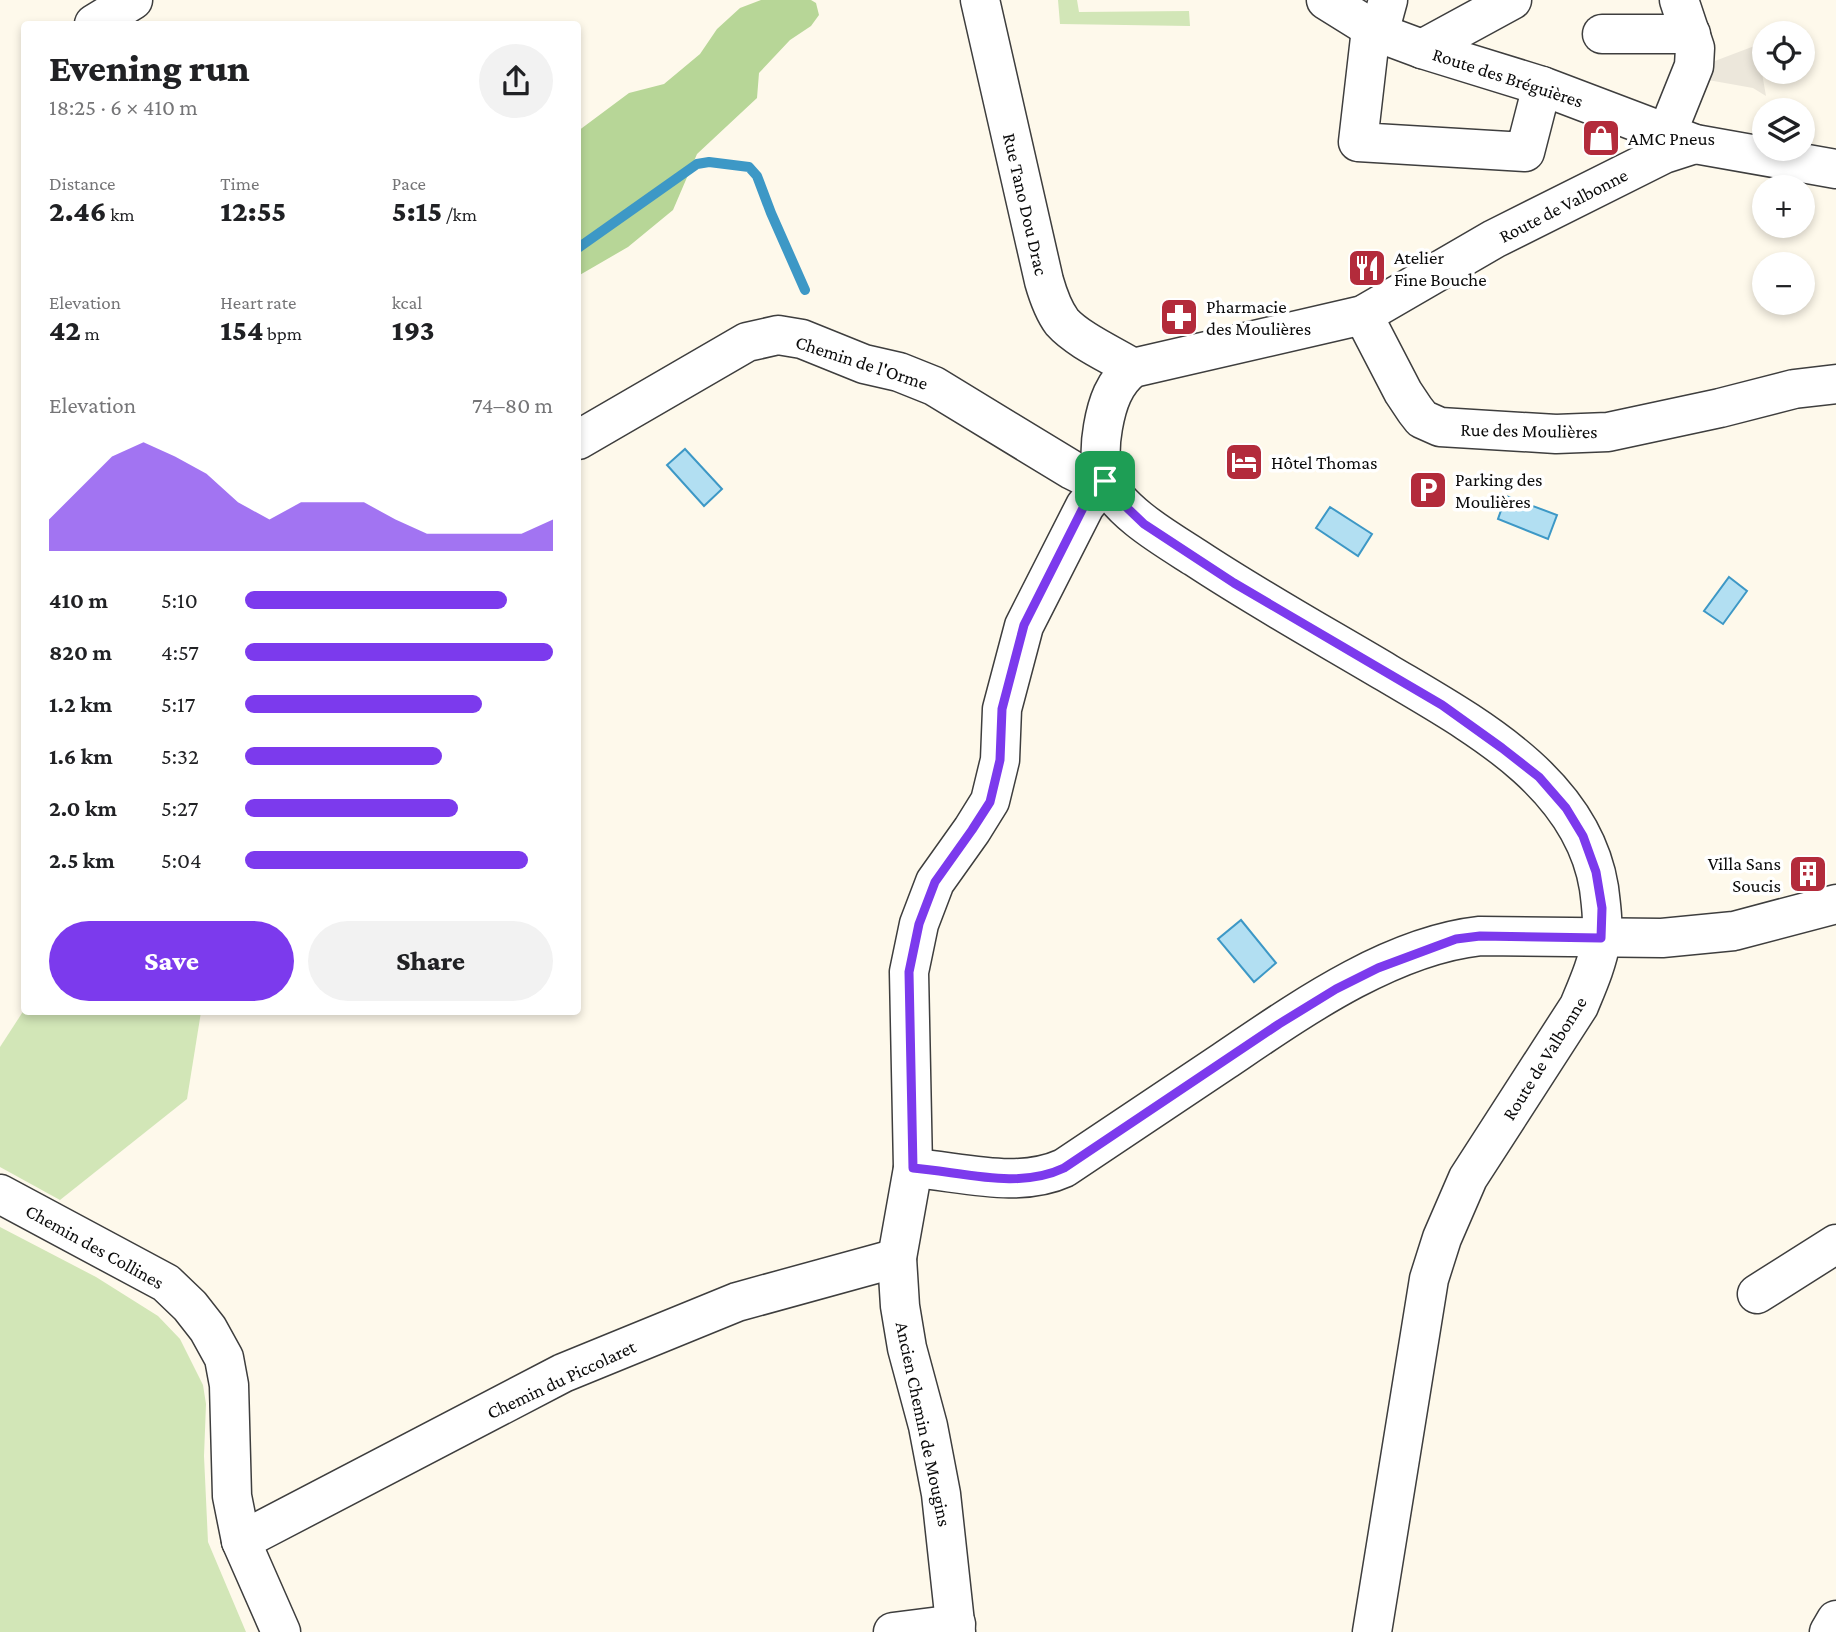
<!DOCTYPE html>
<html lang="en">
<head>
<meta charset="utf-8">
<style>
	body { margin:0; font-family:"Crimson Pro",serif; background:#f2f2f2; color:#202124; height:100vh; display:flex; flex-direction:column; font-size:26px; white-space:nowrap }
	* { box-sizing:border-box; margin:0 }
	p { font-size:23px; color:#757577 }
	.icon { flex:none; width:38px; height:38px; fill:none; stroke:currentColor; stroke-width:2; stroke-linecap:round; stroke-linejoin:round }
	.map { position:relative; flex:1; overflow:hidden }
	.panel { position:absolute; left:21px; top:21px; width:560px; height:994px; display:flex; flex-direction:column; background:#fff; border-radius:7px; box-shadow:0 4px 10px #0003 }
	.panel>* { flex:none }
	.tools { position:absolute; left:1752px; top:21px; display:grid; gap:14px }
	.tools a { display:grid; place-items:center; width:63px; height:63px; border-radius:50%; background:#fff; box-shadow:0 4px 10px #0003; font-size:35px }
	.pin { position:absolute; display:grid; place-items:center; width:60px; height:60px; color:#fff; margin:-30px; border-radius:14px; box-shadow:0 4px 10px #0006 }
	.round { display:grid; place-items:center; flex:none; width:74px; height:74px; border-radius:37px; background:#f2f2f2 }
	.head { display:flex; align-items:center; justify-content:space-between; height:119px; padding:0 28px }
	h1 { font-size:38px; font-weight:800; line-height:52px }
	.figures { display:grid; grid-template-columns:repeat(3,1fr); gap:10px; height:119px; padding:7px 28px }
	.figures div { display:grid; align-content:center }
	.figures b { font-size:30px; font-weight:800 }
	.figures small { font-size:19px; font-weight:400 }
	.figures p { font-size:19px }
	.chart { height:196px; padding:14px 28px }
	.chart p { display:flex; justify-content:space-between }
	.chart svg { width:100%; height:126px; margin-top:7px; fill:#7c3aed; opacity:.7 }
	.primary-button { display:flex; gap:14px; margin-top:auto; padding:14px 28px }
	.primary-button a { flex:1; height:80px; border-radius:42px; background:#7c3aed; color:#fff; font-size:28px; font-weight:800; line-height:80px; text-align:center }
	.primary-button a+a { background:#f2f2f2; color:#202124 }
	ul { padding:0 28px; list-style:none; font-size:23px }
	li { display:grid; grid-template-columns:112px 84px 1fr; align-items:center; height:52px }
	li i { height:18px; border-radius:9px; background:#7c3aed }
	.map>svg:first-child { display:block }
	.green { fill:#d2e6b7 }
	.forest { fill:#b7d697 }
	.plaza { fill:#ece7db }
	.water { fill:#b2dff2; stroke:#3d98c6; stroke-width:2 }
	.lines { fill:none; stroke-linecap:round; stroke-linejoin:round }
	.stream { stroke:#3d98c6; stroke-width:10 }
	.minor-casing { stroke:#3e3e3e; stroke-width:41 }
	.minor { stroke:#fff; stroke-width:38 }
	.route-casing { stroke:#fff; stroke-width:14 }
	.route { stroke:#7c3aed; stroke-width:9 }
	.labels { text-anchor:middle; stroke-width:7; stroke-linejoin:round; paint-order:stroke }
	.street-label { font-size:19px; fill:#0b0b0b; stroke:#fff }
	.poi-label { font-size:19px; fill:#0b0b0b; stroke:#fff; text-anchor:start }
</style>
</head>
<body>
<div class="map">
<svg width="1836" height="1632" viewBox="0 0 1836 1632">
	<rect width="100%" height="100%" fill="#fef9eb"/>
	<g class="green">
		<polygon points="1058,0 1077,0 1079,12 1189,11 1190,26 1060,24"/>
		<polygon points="24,1010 201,1012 187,1099 60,1200 0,1167 0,1047"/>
		<polygon points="0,1227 96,1277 158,1316 180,1339 203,1385 206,1404 204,1456 208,1542 246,1632 0,1632"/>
	</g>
	<polygon class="forest" points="761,0 811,0 816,3 819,15 811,26 790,40 759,73 757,98 697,154 673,210 628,247 578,276 578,131 629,93 664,84 700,54 717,29 740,8"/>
	<polygon class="plaza" points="1757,45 1766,96 1753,88 1708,80 1707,64"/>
	<g class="water">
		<polygon points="685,449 722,489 704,506 667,465"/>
		<polygon points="1506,496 1557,515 1548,539 1498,519"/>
		<polygon points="1330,507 1372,534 1358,556 1316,528"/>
		<polygon points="1729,577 1747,591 1723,624 1704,611"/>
		<polygon points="1241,920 1276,963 1254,982 1218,939"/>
	</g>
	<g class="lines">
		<polyline class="stream" points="578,248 697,164 709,162 749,167 757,176 771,213 805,290"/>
		<defs>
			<g id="minor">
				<path d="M 980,0 L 1044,281 C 1048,295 1053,310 1062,322 C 1078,340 1112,355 1133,368"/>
				<polyline points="1326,0 1379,33 1422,49 1542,86 1695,144 1836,169"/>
				<polyline points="94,24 133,0"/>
				<polyline points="1371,29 1358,142 1525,152 1542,86"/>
				<polyline points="1379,33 1388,0"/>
				<polyline points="1602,34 1691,34"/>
				<polyline points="1422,49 1512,0"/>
				<polyline points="1667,133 1694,66 1695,48 1679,0"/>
				<polyline points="1363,315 1403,392 1415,410 1422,419 1440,427 1556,434 1608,432 1720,408 1794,389 1836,384"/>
				<polyline points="578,440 747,342 778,335 802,339 864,364 899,372 934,386 1072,470 1082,475 1105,481"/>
				<path d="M 913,1168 C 962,1172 1018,1189 1064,1168 C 1117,1132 1171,1097 1224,1061 C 1298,1011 1389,946 1480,936 L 1662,938 L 1734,931 L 1836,904"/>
				<polyline points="0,1194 166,1283 190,1306 208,1329 224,1358 229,1385 232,1496 241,1541 281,1632"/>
				<polyline points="1757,1294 1836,1244"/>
				<polyline points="241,1541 563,1373 737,1302 897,1258"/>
				<polyline points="893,1632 956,1624"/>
				<polyline points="956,1632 941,1494 928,1426 907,1348 900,1306 897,1258 913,1168 909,972 919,924 935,882 972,830 990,801 1000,760 1002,709 1024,626 1085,506 1105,481"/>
				<path d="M 1372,1632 L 1429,1279 L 1442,1238 L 1468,1178 L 1579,1006 C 1588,984 1597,964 1601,941 C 1604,923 1601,905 1599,888 C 1582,781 1471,723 1387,673 C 1323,635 1258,599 1196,558 C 1168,540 1117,511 1105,479 C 1099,463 1100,444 1103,427 C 1107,404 1114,382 1133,368 L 1363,315 L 1494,239 L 1664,154 L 1695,144"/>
				<polyline points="1829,1632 1836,1620"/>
			</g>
		</defs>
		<use href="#minor" class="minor-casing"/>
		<use href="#minor" class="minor"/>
	</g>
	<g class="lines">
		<defs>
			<path id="route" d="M 1105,481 L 1121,502 L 1144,524 L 1234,583 L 1442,705 L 1502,748 L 1539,777 L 1566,808 L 1583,836 L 1596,872 L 1602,908 L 1601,938 L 1480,936 L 1456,939 L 1378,968 L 1336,989 L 1279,1024 L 1064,1168 C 1018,1190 962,1172 913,1168 L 909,972 L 919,924 L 935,882 L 972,830 L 990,802 L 1000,760 L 1002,709 L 1024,625 L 1084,506 Z"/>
		</defs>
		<use href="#route" class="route-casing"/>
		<use href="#route" class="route"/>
	</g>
	<defs>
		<symbol id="shop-square" viewBox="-11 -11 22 22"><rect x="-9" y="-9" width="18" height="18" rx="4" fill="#b32b3b" stroke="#fff"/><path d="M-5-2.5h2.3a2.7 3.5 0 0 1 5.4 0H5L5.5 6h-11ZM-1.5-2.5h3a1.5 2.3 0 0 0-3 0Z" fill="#fff"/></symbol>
		<symbol id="restaurant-square" viewBox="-11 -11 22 22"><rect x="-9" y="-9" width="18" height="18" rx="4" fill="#b32b3b" stroke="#fff"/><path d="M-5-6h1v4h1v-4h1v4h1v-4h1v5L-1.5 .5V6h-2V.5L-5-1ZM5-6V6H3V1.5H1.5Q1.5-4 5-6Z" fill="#fff"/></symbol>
		<symbol id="pharmacy-square" viewBox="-11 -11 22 22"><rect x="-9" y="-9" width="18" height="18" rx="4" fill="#b32b3b" stroke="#fff"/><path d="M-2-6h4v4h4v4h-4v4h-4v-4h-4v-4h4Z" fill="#fff"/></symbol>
		<symbol id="hotel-square" viewBox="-11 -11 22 22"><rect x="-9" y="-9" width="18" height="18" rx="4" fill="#b32b3b" stroke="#fff"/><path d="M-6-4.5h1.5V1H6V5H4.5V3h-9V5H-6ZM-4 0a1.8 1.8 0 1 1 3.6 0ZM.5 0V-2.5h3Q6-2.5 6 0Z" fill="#fff"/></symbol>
		<symbol id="parking-square" viewBox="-11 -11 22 22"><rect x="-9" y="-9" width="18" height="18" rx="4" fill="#b32b3b" stroke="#fff"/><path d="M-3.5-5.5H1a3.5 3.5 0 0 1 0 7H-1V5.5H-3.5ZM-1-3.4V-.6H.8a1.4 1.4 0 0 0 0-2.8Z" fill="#fff"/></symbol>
		<symbol id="building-square" viewBox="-11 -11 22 22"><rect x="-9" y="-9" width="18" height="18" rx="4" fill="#b32b3b" stroke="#fff"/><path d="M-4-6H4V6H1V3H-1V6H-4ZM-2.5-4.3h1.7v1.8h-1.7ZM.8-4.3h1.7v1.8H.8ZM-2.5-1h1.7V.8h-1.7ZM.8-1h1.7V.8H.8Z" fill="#fff"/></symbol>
	</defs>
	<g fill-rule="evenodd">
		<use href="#shop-square" x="1579" y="116" width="44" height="44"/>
		<use href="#restaurant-square" x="1345" y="246" width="44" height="44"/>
		<use href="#pharmacy-square" x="1157" y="295" width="44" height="44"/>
		<use href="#hotel-square" x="1222" y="440" width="44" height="44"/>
		<use href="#parking-square" x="1406" y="468" width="44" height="44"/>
		<use href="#building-square" x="1786" y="852" width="44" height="44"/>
	</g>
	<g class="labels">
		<g class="street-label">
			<text transform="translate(1508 77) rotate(18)" y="7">Route des Bréguières</text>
			<text transform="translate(1026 204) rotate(77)" y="7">Rue Tano Dou Drac</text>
			<text transform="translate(1563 205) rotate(-27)" y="7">Route de Valbonne</text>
			<text transform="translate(862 362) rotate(18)" y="7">Chemin de l'Orme</text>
			<text transform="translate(1529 430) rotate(1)" y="7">Rue des Moulières</text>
			<text transform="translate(1544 1058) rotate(-58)" y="7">Route de Valbonne</text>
			<text transform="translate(95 1246) rotate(29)" y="7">Chemin des Collines</text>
			<text transform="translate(561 1379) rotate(-25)" y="7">Chemin du Piccolaret</text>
			<text transform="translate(924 1424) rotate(78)" y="7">Ancien Chemin de Mougins</text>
		</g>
		<g class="poi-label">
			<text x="1628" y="145">AMC Pneus</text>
			<text x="1394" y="264">Atelier<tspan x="1394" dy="22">Fine Bouche</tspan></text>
			<text x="1206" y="313">Pharmacie<tspan x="1206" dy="22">des Moulières</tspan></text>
			<text x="1271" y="469">Hôtel Thomas</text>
			<text x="1455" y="486">Parking des<tspan x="1455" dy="22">Moulières</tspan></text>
			<text x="1781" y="870" text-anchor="end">Villa Sans<tspan x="1781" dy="22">Soucis</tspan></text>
		</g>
	</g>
</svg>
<div class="tools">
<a><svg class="icon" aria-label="locate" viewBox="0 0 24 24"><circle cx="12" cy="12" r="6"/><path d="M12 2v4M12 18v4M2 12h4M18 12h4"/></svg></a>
<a><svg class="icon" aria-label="layers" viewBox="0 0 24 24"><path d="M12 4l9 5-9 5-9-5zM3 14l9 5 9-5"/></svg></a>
<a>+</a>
<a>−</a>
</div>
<div class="pin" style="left:1105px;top:481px;background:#1e9e55"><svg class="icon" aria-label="arrive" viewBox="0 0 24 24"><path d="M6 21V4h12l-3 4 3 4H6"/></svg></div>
<section class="panel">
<div class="head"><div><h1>Evening run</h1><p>18:25 · 6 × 410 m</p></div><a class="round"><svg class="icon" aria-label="share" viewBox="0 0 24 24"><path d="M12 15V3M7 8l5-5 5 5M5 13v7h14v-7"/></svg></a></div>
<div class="figures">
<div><p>Distance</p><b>2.46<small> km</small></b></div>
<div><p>Time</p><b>12:55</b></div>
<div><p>Pace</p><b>5:15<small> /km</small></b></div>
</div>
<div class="figures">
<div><p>Elevation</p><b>42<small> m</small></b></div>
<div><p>Heart rate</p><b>154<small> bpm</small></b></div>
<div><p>kcal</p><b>193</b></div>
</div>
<div class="chart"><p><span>Elevation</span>74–80 m</p>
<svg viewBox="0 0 160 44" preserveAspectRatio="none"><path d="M0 44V33L10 22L20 11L30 6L40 11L50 17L60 27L70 33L80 27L90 27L100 27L110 33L120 38L130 38L140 38L150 38L160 33V44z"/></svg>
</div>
<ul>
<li><b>410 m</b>5:10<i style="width:85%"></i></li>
<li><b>820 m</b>4:57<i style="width:100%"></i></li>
<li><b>1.2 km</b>5:17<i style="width:77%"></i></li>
<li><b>1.6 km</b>5:32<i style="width:64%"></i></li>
<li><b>2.0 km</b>5:27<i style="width:69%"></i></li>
<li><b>2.5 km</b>5:04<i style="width:92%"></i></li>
</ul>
<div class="primary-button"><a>Save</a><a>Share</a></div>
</section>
</div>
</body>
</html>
